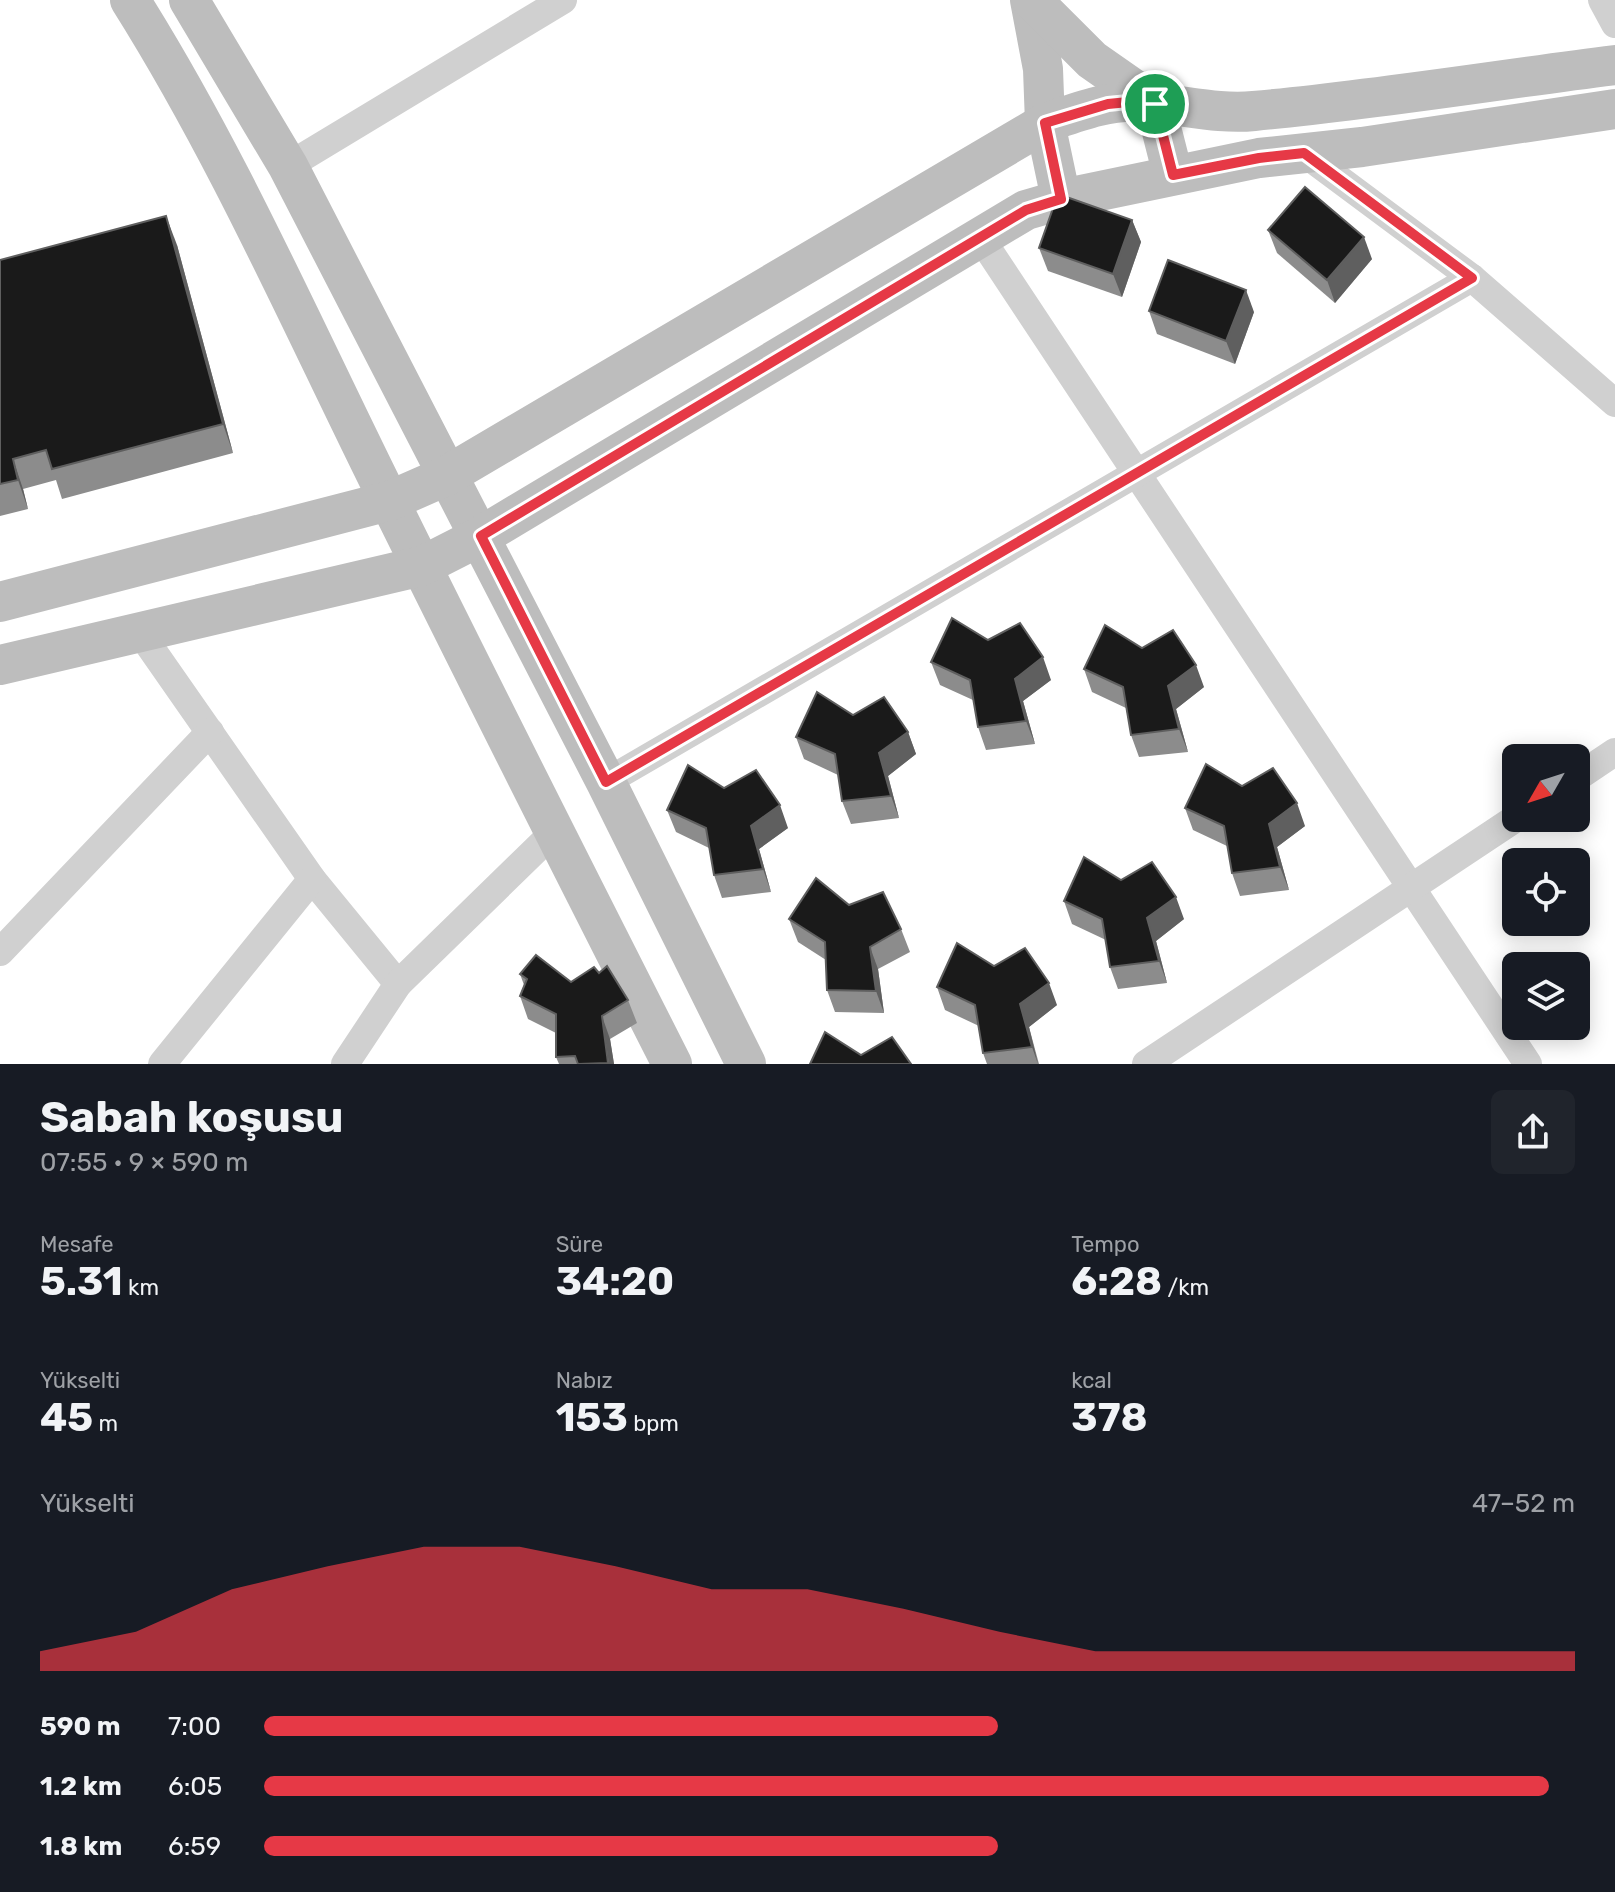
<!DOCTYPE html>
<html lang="tr">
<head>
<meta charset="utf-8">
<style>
	body { margin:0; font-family:Rubik,sans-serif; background:#20242c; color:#f1f3f6; height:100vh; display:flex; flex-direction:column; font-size:30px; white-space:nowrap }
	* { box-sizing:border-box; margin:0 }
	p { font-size:26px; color:#9ea1a6 }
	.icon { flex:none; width:44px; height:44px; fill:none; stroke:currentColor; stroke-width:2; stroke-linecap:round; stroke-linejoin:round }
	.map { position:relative; height:1064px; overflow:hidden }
	.drawer { display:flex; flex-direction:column; background:#171b24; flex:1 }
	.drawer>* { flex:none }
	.needle { width:52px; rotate:231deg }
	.tools { position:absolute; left:1502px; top:744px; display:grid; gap:16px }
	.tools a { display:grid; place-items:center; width:88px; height:88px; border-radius:12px; background:#171b24; box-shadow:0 4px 20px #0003; font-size:40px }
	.pin { position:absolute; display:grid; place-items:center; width:68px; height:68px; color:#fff; margin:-34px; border:4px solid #fff; border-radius:50%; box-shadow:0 2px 8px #0007 }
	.round { display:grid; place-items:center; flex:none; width:84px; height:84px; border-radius:12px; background:#20242c }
	.head { display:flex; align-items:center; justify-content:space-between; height:136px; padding:0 40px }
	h1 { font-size:44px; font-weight:700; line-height:60px }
	.metrics { display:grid; grid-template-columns:repeat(3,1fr); gap:12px; height:136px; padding:8px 40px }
	.metrics div { display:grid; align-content:center }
	.metrics b { font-size:40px; font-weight:700 }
	.metrics small { font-size:22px; font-weight:400 }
	.metrics p { font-size:22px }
	.chart { height:224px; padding:16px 40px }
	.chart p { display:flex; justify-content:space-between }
	.chart svg { width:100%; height:144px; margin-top:8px; fill:#e63946; opacity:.7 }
	ul { padding:0 40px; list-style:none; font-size:26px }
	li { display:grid; grid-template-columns:128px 96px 1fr; align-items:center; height:60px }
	li i { height:20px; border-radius:10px; background:#e63946 }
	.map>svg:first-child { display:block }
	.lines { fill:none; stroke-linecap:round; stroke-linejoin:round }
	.street { stroke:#d0d0d0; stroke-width:28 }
	.secondary { stroke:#bdbdbd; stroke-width:40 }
	.wall { fill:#8c8c8c }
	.shaded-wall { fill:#5f5f5f }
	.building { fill:#1a1a1a; stroke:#5f5f5f; stroke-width:2 }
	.route-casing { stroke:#fff; stroke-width:16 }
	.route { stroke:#e63946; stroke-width:10 }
</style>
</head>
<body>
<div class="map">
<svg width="1615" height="1064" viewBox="0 0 1615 1064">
	<rect width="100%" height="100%" fill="#fff"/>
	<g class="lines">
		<g class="street">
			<polyline points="1602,0 1615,24"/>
			<polyline points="1304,153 1472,278 1615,403"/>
			<polyline points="288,166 563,0"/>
			<polyline points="980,237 1528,1064"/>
			<polyline points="139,631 312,879 398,984"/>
			<polyline points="1576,778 1615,752"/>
			<polyline points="606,782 1472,278"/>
			<polyline points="0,952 210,732"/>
			<polyline points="162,1064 312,879"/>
			<polyline points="345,1064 398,984 554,832"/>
			<polyline points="1146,1064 1516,818"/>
		</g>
		<g class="secondary">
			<path d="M 130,0 C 222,146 293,305 369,460 C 468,662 570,863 672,1064"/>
			<polyline points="189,0 288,166 606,782 746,1064"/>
			<polyline points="1030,0 1043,69 1045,123 1061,199"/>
			<polyline points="1032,0 1092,60 1155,104 1173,175"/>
			<path d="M 0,602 L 389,501 L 446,476 L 1045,123 C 1075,113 1107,100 1139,102 C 1177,103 1215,115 1254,111 C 1374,100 1495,80 1615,65"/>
			<polyline points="0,665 422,566 481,536 1026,210 1071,197 1259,158 1362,147 1615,109"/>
		</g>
	</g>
	<g class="wall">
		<polygon points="1132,220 1141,242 1122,297 1048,271 1039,248"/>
		<polygon points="1268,230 1372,259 1335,303 1277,253"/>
		<polygon points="177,245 233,453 62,499 56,480 23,489 28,509 0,516 0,260"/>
		<polygon points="1149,311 1254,312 1235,364 1157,334"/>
		<polygon points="931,662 1051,680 1023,701 1035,744 986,750 978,727 973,700 940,685"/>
		<polygon points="1084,669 1204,687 1176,709 1188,752 1139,757 1131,735 1126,708 1092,692"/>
		<polygon points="853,715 908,732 916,754 888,776 899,818 851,824 842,801 838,775 804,759 796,737"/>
		<polygon points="1185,808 1305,826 1277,847 1289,890 1240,896 1232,873 1227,846 1193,830"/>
		<polygon points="667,810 788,828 759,849 771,892 722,898 714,875 709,848 676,832"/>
		<polygon points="1064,901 1184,919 1156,941 1167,983 1118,989 1110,967 1106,940 1072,924"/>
		<polygon points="849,905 901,929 910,952 878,969 884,1013 835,1012 827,990 826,960 798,942 789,919"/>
		<polygon points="599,973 628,1000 637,1023 610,1039 614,1064 559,1064 556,1057 556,1033 528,1019 520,996 524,985 520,974 571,982"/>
		<polygon points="937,987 1057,1005 1029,1027 1039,1064 987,1064 983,1053 979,1026 945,1010"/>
	</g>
	<g class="shaded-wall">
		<polygon points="166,216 177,245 233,453 223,424"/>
		<polygon points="1132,220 1141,242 1122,297 1113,274"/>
		<polygon points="1364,237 1372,259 1335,303 1327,280"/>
		<polygon points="1246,290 1254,312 1235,364 1226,341"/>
		<polygon points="13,459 23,489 28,509 18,480"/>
		<polygon points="1043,657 1051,680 1023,701 1035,744 1026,721 1015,679"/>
		<polygon points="1196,665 1204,687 1176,709 1188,752 1179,729 1168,686"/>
		<polygon points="908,732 916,754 888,776 899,818 891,796 879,753"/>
		<polygon points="1297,803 1305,826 1277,847 1289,890 1280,867 1269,824"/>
		<polygon points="780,805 788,828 759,849 771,892 763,869 751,826"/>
		<polygon points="1176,897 1184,919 1156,941 1167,983 1159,961 1147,918"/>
		<polygon points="870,947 878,969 884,1013 876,991"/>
		<polygon points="1049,983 1057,1005 1029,1027 1038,1064 1032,1047 1020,1004"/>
		<polygon points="602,1016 610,1039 614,1064 609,1064"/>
	</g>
	<g class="building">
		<polygon points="1305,187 1364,237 1327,280 1268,230"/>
		<polygon points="1058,194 1132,220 1113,274 1039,248"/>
		<polygon points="166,216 223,424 52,469 46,450 13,459 18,480 0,484 0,260"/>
		<polygon points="1168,260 1246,290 1226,341 1149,311"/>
		<polygon points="952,618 988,640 1020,623 1043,657 1015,679 1026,721 978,727 970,680 931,662"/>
		<polygon points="1105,625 1142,648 1173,630 1196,665 1168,686 1179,729 1131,735 1123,687 1084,669"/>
		<polygon points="817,692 853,715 884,697 908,732 879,753 891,796 842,801 835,754 796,737"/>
		<polygon points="1206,764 1242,786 1273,768 1297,803 1269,824 1280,867 1232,873 1224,826 1185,808"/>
		<polygon points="688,765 724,788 756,770 780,805 751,826 763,869 714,875 706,828 667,810"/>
		<polygon points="1084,857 1121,880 1152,862 1176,897 1147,918 1159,961 1110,967 1102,919 1064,901"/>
		<polygon points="816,878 849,905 883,892 901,929 870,947 876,991 827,990 825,942 789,919"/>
		<polygon points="957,943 994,966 1025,948 1049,983 1020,1004 1032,1047 983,1053 975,1005 937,987"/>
		<polygon points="536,955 571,982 594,967 599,973 607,966 628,1000 602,1016 608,1063 578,1064 575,1056 556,1057 556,1014 520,996 527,979 520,974"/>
		<polygon points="825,1032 861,1055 892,1037 911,1064 810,1064"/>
	</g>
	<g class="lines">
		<defs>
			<polygon id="route" points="1138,101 1155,104 1173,175 1259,158 1304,153 1472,278 606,782 481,536 1026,210 1061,199 1045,123 1108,104"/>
		</defs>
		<use href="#route" class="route-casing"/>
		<use href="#route" class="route"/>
	</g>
</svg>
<div class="tools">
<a><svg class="needle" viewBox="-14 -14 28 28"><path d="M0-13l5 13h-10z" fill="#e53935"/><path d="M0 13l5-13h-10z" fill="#9ea1a6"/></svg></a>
<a><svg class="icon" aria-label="locate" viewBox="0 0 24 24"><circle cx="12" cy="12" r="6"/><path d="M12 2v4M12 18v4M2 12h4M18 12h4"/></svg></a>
<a><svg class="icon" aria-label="layers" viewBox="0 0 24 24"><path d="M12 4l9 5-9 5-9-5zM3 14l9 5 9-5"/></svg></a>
</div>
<div class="pin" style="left:1155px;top:104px;background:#1e9e55"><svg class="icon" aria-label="arrive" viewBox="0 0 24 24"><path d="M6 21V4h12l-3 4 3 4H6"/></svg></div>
</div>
<section class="drawer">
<div class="head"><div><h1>Sabah koşusu</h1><p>07:55 · 9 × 590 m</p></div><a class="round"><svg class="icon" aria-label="share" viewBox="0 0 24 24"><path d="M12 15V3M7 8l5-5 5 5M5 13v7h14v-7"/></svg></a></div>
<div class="metrics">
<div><p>Mesafe</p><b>5.31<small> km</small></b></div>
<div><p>Süre</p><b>34:20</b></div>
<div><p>Tempo</p><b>6:28<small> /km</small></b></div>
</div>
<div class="metrics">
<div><p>Yükselti</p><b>45<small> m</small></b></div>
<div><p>Nabız</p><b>153<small> bpm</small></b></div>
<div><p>kcal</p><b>378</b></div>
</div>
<div class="chart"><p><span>Yükselti</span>47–52 m</p>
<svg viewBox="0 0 160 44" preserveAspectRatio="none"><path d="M0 44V38L10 32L20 19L30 12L40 6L50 6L60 12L70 19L80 19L90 25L100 32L110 38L120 38L130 38L140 38L150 38L160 38V44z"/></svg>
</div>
<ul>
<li><b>590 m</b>7:00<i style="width:56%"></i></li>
<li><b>1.2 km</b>6:05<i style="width:98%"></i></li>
<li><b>1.8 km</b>6:59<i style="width:56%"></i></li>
</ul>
</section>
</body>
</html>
